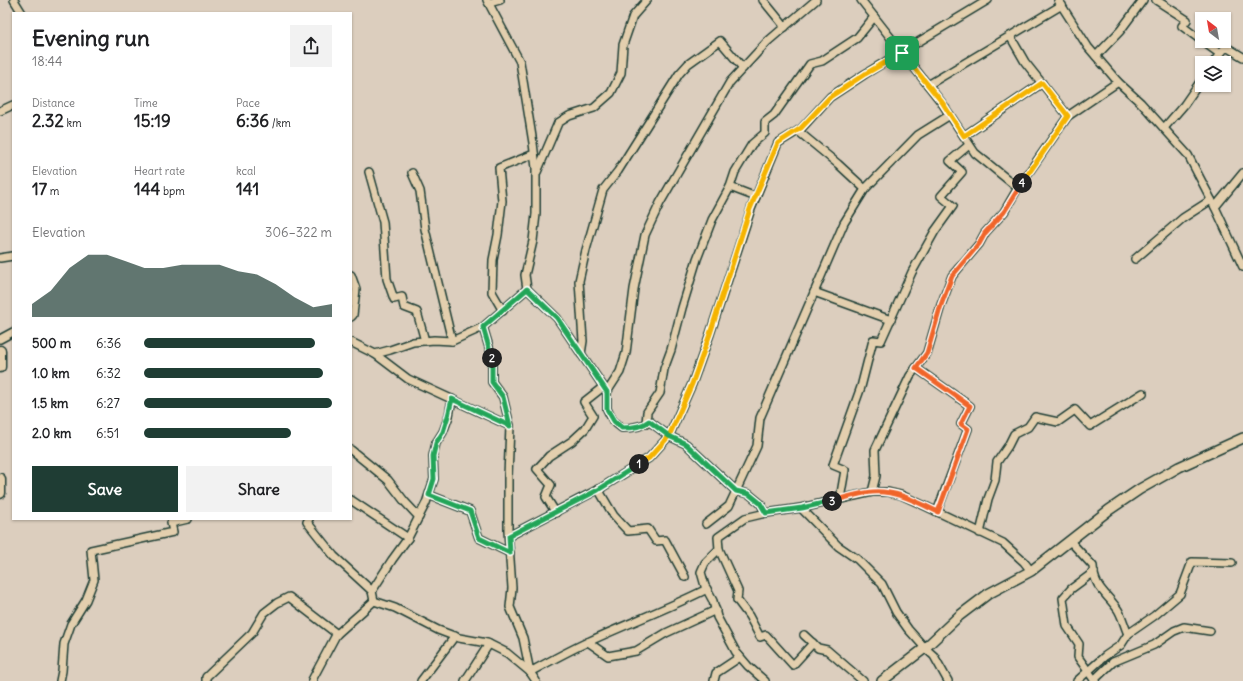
<!DOCTYPE html>
<html lang="en">
<head>
<meta charset="utf-8">
<style>
	body { margin:0; font-family:Delius,sans-serif; background:#f2f2f2; color:#202124; height:100vh; display:flex; flex-direction:column; font-size:15px; white-space:nowrap }
	* { box-sizing:border-box; margin:0 }
	p { font-size:13px; color:#757577 }
	.icon { flex:none; width:22px; height:22px; fill:none; stroke:currentColor; stroke-width:2; stroke-linecap:round; stroke-linejoin:round }
	.map { position:relative; flex:1; overflow:hidden }
	.details { position:absolute; left:12px; top:12px; width:340px; height:508px; display:flex; flex-direction:column; background:#fff; border-radius:0px; box-shadow:0 1px 3px #0004 }
	.details>* { flex:none }
	.needle { width:26px; rotate:329deg }
	.fabs { position:absolute; left:1195px; top:12px; display:grid; gap:8px }
	.fabs a { display:grid; place-items:center; width:36px; height:36px; border-radius:0px; background:#fff; box-shadow:0 1px 3px #0004; font-size:20px }
	.pin { position:absolute; display:grid; place-items:center; width:34px; height:34px; color:#fff; margin:-17px; border-radius:8px; box-shadow:0 2px 6px #0006 }
	.km { position:absolute; width:20px; height:20px; margin:-10px; border-radius:50%; background:#222; color:#fff; font-size:11px; line-height:20px; text-align:center }
	.round { display:grid; place-items:center; flex:none; width:42px; height:42px; border-radius:0px; background:#f2f2f2 }
	.overview { display:flex; align-items:center; justify-content:space-between; height:68px; padding:0 20px }
	h1 { font-size:22px; font-weight:700; line-height:30px }
	.figures { display:grid; grid-template-columns:repeat(3,1fr); gap:6px; height:68px; padding:4px 20px }
	.figures div { display:grid; align-content:center }
	.figures b { font-size:17px; font-weight:700 }
	.figures small { font-size:11px; font-weight:400 }
	.figures p { font-size:11px }
	.chart { height:112px; padding:8px 20px }
	.chart p { display:flex; justify-content:space-between }
	.chart svg { width:100%; height:72px; margin-top:4px; fill:#1f3d34; opacity:.7 }
	.primary-button { display:flex; gap:8px; margin-top:auto; padding:8px 20px }
	.primary-button a { flex:1; height:46px; border-radius:0px; background:#1f3d34; color:#fff; font-size:16px; font-weight:700; line-height:46px; text-align:center }
	.primary-button a+a { background:#f2f2f2; color:#202124 }
	ul { padding:0 20px; list-style:none; font-size:13px }
	li { display:grid; grid-template-columns:64px 48px 1fr; align-items:center; height:30px }
	li i { height:10px; border-radius:5px; background:#1f3d34 }
	.map>svg:first-child { display:block }
	.lines { fill:none; stroke-linecap:round; stroke-linejoin:round }
	.minor-casing { stroke:#1f3d34; stroke-width:10 }
	.tertiary-casing { stroke:#1f3d34; stroke-width:12 }
	.secondary-casing { stroke:#1f3d34; stroke-width:13 }
	.minor { stroke:#e3cfae; stroke-width:7 }
	.tertiary { stroke:#e3cfae; stroke-width:9 }
	.secondary { stroke:#e3cfae; stroke-width:10 }
	.split-1-casing { stroke:#fff; stroke-width:8 }
	.split-2-casing { stroke:#fff; stroke-width:8 }
	.split-3-casing { stroke:#fff; stroke-width:8 }
	.split-4-casing { stroke:#fff; stroke-width:8 }
	.split-5-casing { stroke:#fff; stroke-width:8 }
	.split-1 { stroke:#f5b400; stroke-width:5 }
	.split-2 { stroke:#22a559; stroke-width:5 }
	.split-3 { stroke:#22a559; stroke-width:5 }
	.split-4 { stroke:#f0652b; stroke-width:5 }
	.split-5 { stroke:#f5b400; stroke-width:5 }
</style>
</head>
<body>
<div class="map">
<svg width="1243" height="681" viewBox="0 0 1243 681">
	<rect width="100%" height="100%" fill="#dccebe"/>
	<filter id="ink" filterUnits="userSpaceOnUse"><feTurbulence type="fractalNoise" baseFrequency=".025" numOctaves="2"/><feDisplacementMap in="SourceGraphic" scale="8" xChannelSelector="R" yChannelSelector="G"/><feConvolveMatrix kernelMatrix="1 2 1 2 8 2 1 2 1" color-interpolation-filters="sRGB"/></filter>
	<g filter="url(#ink)">
		<g class="lines">
			<defs>
				<g id="minor">
					<polyline points="14,0 22,13"/>
					<polyline points="487,0 520,62 533,143 536,168 536,214 533,241 525,275 527,289 557,318 607,392"/>
					<polyline points="763,0 785,27"/>
					<polyline points="861,0 942,103 975,153 1018,188"/>
					<polyline points="1058,0 1088,47 1118,82 1141,103 1188,155 1215,207 1243,267"/>
					<polyline points="1156,0 1187,20 1182,26 1202,41"/>
					<polyline points="489,3 500,0"/>
					<polyline points="1010,36 1025,62 1068,116"/>
					<polyline points="1202,41 1220,54"/>
					<polyline points="1096,56 1120,31 1143,0"/>
					<polyline points="1213,63 1224,49 1228,48 1243,57"/>
					<polyline points="928,85 1062,5"/>
					<polyline points="0,111 13,105"/>
					<polyline points="1164,128 1184,105 1202,79"/>
					<polyline points="798,131 838,164 865,189"/>
					<polyline points="964,136 1042,83"/>
					<polyline points="369,172 383,222 387,279 394,299 402,297 404,307 417,312 425,341"/>
					<polyline points="537,172 558,123 569,116 594,108 611,93 621,73 623,45 633,16 647,0"/>
					<polyline points="412,173 420,191 425,229 452,341"/>
					<polyline points="730,187 735,172 752,144 765,133 765,122 774,115 810,64 822,61 857,38 874,17"/>
					<polyline points="1215,207 1243,173"/>
					<polyline points="0,258 13,256"/>
					<polyline points="1135,259 1183,218 1211,200"/>
					<polyline points="351,275 356,289 353,315 351,317"/>
					<polyline points="814,292 891,320"/>
					<polyline points="503,311 492,292 493,260 498,235 502,201 499,168 534,154"/>
					<path d="M 483,327 L 492,357 L 492,382 L 503,397 L 510,426 L 508,476 L 508,531 L 512,588 L 510,607 L 523,638 L 530,672 C 550,661 570,650 590,641 C 629,623 669,608 707,589"/>
					<polyline points="0,339 13,332"/>
					<polyline points="351,342 375,354 390,350 413,342 434,340 452,341 483,327 527,289"/>
					<polyline points="375,354 408,379 510,426"/>
					<polyline points="581,354 583,341 579,281 586,250 603,190 618,171 679,74 688,64 720,41 743,68"/>
					<polyline points="916,368 970,406 961,424 968,429 937,512"/>
					<polyline points="646,424 647,412 660,393 664,369 671,350 682,308 697,259 712,220 730,187 756,197"/>
					<polyline points="351,450 388,480 405,502 419,517"/>
					<polyline points="598,489 614,516 628,531 648,529 656,541 665,540 685,577"/>
					<polyline points="872,492 876,476 875,450 910,376 927,353 941,305 952,276 979,244 985,233 1004,212 1018,188 1068,116 1118,82"/>
					<polyline points="429,495 470,511 479,538 510,553"/>
					<polyline points="840,499 845,470 833,465 861,387 873,340 881,341 912,272 935,231 953,206 941,196 962,172 950,161 969,145"/>
					<polyline points="351,500 408,538"/>
					<polyline points="801,508 838,546 857,559 882,584 896,612 908,629 925,648 934,656 948,681"/>
					<polyline points="556,513 546,497 551,485 537,469 549,456 572,441 585,429 593,416 584,402 603,387"/>
					<path d="M 766,513 L 760,503 L 749,494 L 736,491 L 686,444 L 669,436 L 649,421 C 642,427 631,428 622,428 L 613,421 L 607,409 L 607,392 L 620,372 L 626,353 L 634,289 L 645,235 L 660,203 L 730,82 L 767,42 L 816,0"/>
					<polyline points="309,519 307,522 334,556 372,591 374,601 395,608 438,630 459,638 487,643 507,653 530,672 536,681"/>
					<polyline points="706,524 729,506 757,446 760,418 844,223 865,189 918,135 950,115"/>
					<polyline points="980,533 988,499 995,480 997,462 1008,446 1014,434 1028,427 1035,417 1058,422 1075,410 1090,426 1143,393"/>
					<polyline points="509,536 601,488 649,458 669,436 692,384 710,334 751,209 778,143 801,129 830,97 865,74 988,0"/>
					<path d="M 1070,541 L 1093,566 C 1094,587 1105,592 1116,607 C 1122,614 1124,626 1128,634 L 1154,616 L 1180,594 L 1192,562 L 1232,563"/>
					<polyline points="719,549 738,591 737,600 749,616 760,637 766,635 793,665 813,643"/>
					<polyline points="1094,572 1071,589 1063,598 1067,626 1079,644 1078,657 1095,681"/>
					<polyline points="372,591 392,560 408,538 426,503 434,479 433,456 436,443 443,432 449,416 452,399"/>
					<polyline points="804,635 818,648 827,650 863,681"/>
					<polyline points="588,642 608,656 636,651 666,633 716,610"/>
					<polyline points="1094,680 1113,662 1154,645 1174,631 1184,627 1210,631"/>
					<polyline points="60,681 62,671 64,644 71,624 86,600 94,580 91,550 173,532 171,523 188,519"/>
					<polyline points="206,681 206,677 252,633 264,613 277,603 289,597 337,634"/>
					<polyline points="313,681 312,680 336,635 374,601"/>
					<polyline points="421,681 455,636"/>
					<polyline points="465,681 489,644"/>
					<polyline points="714,681 716,673 740,657"/>
					<polyline points="765,681 748,666 736,652 717,617 713,601 705,586 701,572 705,563 719,549 718,537 745,518 766,513 801,508 872,492 888,492 901,495 923,505 1003,543 1024,562 1031,571"/>
					<polyline points="1077,681 1105,656 1121,645 1128,634"/>
				</g>
				<polyline id="tertiary" points="882,681 925,648 959,616 988,594 1031,571 1109,510 1140,489 1179,467 1243,438"/>
				<g id="secondary">
					<polyline points="0,351 0,367"/>
					<polyline points="0,479 0,493"/>
				</g>
			</defs>
			<use href="#minor" class="minor-casing"/>
			<use href="#tertiary" class="tertiary-casing"/>
			<use href="#secondary" class="secondary-casing"/>
			<use href="#minor" class="minor"/>
			<use href="#tertiary" class="tertiary"/>
			<use href="#secondary" class="secondary"/>
		</g>
	</g>
	<g class="lines" filter="url(#ink)">
		<defs>
			<polyline id="split-1" points="639,464 649,458 669,436 692,384 710,334 750,209 778,143 801,128 830,97 865,74 902,53"/>
			<polyline id="split-2" points="492,358 492,382 503,397 510,426 452,399 448,416 443,432 436,443 433,456 434,479 429,495 470,511 479,538 510,553 509,536 598,490 639,464"/>
			<path id="split-3" d="M 492,358 L 483,327 L 527,289 L 557,318 L 607,392 L 607,409 L 614,421 L 622,428 C 631,428 642,427 649,421 L 669,436 L 686,444 L 736,491 L 749,494 L 760,503 L 766,513 L 802,508 L 832,501"/>
			<path id="split-4" d="M 832,501 C 845,498 859,493 872,492 C 896,490 917,502 938,512 L 968,429 L 961,424 L 970,406 L 916,368 L 927,353 L 941,305 L 952,276 L 979,244 L 985,233 L 1004,212 L 1022,183"/>
			<polyline id="split-5" points="902,53 942,102 964,136 1042,83 1068,116 1022,183"/>
		</defs>
		<use href="#split-1" class="split-1-casing"/>
		<use href="#split-2" class="split-2-casing"/>
		<use href="#split-3" class="split-3-casing"/>
		<use href="#split-4" class="split-4-casing"/>
		<use href="#split-5" class="split-5-casing"/>
		<use href="#split-1" class="split-1"/>
		<use href="#split-2" class="split-2"/>
		<use href="#split-3" class="split-3"/>
		<use href="#split-4" class="split-4"/>
		<use href="#split-5" class="split-5"/>
	</g>
</svg>
<div class="fabs">
<a><svg class="needle" viewBox="-14 -14 28 28"><path d="M0-13l5 13h-10z" fill="#e53935"/><path d="M0 13l5-13h-10z" fill="#757577"/></svg></a>
<a><svg class="icon" aria-label="layers" viewBox="0 0 24 24"><path d="M12 4l9 5-9 5-9-5zM3 14l9 5 9-5"/></svg></a>
</div>
<div class="pin" style="left:902px;top:53px;background:#1e9e55"><svg class="icon" aria-label="arrive" viewBox="0 0 24 24"><path d="M6 21V4h12l-3 4 3 4H6"/></svg></div>
<b class="km" style="left:639px;top:464px">1</b>
<b class="km" style="left:492px;top:358px">2</b>
<b class="km" style="left:832px;top:501px">3</b>
<b class="km" style="left:1022px;top:183px">4</b>
<section class="details">
<div class="overview"><div><h1>Evening run</h1><p>18:44</p></div><a class="round"><svg class="icon" aria-label="share" viewBox="0 0 24 24"><path d="M12 15V3M7 8l5-5 5 5M5 13v7h14v-7"/></svg></a></div>
<div class="figures">
<div><p>Distance</p><b>2.32<small> km</small></b></div>
<div><p>Time</p><b>15:19</b></div>
<div><p>Pace</p><b>6:36<small> /km</small></b></div>
</div>
<div class="figures">
<div><p>Elevation</p><b>17<small> m</small></b></div>
<div><p>Heart rate</p><b>144<small> bpm</small></b></div>
<div><p>kcal</p><b>141</b></div>
</div>
<div class="chart"><p><span>Elevation</span>306–322 m</p>
<svg viewBox="0 0 160 44" preserveAspectRatio="none"><path d="M0 44V36L10 28L20 14L30 6L40 6L50 10L60 14L70 14L80 12L90 12L100 12L110 16L120 18L130 24L140 32L150 38L160 36V44z"/></svg>
</div>
<ul>
<li><b>500 m</b>6:36<i style="width:91%"></i></li>
<li><b>1.0 km</b>6:32<i style="width:95%"></i></li>
<li><b>1.5 km</b>6:27<i style="width:100%"></i></li>
<li><b>2.0 km</b>6:51<i style="width:78%"></i></li>
</ul>
<div class="primary-button"><a>Save</a><a>Share</a></div>
</section>
</div>
</body>
</html>
